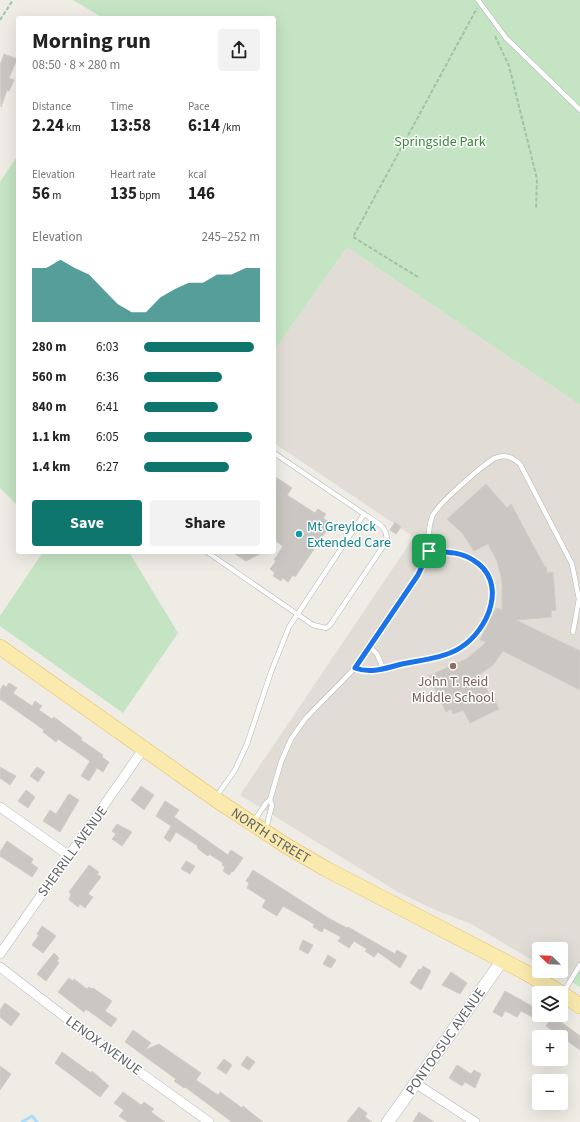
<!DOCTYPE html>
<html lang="en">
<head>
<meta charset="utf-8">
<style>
	body { margin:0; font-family:"Source Sans 3",sans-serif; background:#f2f2f2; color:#222; height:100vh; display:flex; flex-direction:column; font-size:15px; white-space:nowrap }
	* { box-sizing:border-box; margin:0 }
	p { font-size:13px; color:#767676 }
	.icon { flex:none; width:22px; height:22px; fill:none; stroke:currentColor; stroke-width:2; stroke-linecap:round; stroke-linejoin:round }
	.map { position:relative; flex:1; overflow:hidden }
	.side { position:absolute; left:16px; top:16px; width:260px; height:538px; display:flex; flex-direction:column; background:#fff; border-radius:4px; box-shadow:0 4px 16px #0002 }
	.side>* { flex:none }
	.needle { width:26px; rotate:293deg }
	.controls { position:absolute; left:532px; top:942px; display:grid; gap:8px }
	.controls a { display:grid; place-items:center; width:36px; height:36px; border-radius:4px; background:#fff; box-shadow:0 4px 16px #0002; font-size:20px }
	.pin { position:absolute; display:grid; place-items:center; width:34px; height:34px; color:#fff; margin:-17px; border-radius:8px; box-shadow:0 2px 6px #0006 }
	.round { display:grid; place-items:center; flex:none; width:42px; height:42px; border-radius:4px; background:#f2f2f2 }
	.headline { display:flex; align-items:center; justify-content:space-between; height:68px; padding:0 16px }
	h1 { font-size:22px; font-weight:700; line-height:30px }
	.figures { display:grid; grid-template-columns:repeat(3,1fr); gap:6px; height:68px; padding:4px 16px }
	.figures div { display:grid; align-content:center }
	.figures b { font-size:17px; font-weight:700 }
	.figures small { font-size:11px; font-weight:400 }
	.figures p { font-size:11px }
	.chart { height:112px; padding:8px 16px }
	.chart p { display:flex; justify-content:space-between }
	.chart svg { width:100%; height:72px; margin-top:4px; fill:#0f766e; opacity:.7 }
	.action { display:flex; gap:8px; margin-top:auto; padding:8px 16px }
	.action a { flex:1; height:46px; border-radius:4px; background:#0f766e; color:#fff; font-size:16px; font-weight:700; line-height:46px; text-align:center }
	.action a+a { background:#f2f2f2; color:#222 }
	ul { padding:0 16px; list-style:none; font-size:13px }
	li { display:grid; grid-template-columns:64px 48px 1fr; align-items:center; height:30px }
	li i { height:10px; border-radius:5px; background:#0f766e }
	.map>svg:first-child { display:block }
	.education { fill:#e1ddd6 }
	.green { fill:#c4e4c3 }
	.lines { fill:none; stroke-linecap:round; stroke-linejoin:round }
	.stream { stroke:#a9dbfa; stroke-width:3 }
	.building { fill:#cac6c2; stroke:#d3cdc3 }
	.service-casing { stroke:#b2b5b9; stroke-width:5.5 }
	.minor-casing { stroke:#b2b5b9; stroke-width:10 }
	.tertiary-casing { stroke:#b2b5b9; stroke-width:13 }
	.primary-casing { stroke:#e9bd63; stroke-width:16 }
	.path { stroke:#9dc5a6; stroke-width:2; stroke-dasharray:4 2; stroke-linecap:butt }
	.service { stroke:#fff; stroke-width:4.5 }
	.minor { stroke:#fff; stroke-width:9 }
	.tertiary { stroke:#fff; stroke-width:12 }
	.primary { stroke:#faeaae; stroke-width:15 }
	.route-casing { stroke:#fff; stroke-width:8 }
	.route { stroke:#1a73e8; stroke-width:5 }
	.culture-dot { fill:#0f9aa8; stroke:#fff; stroke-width:1.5 }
	.education-dot { fill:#8d6e63; stroke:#fff; stroke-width:1.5 }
	.labels { text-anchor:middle; stroke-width:3; stroke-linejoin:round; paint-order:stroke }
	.park-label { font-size:14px; fill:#3b853b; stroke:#fff }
	.culture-label { font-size:14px; fill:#0d838f; stroke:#fff; text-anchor:start }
	.education-label { font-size:14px; fill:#785e54; stroke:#fff }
	.street-label { font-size:14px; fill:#5d6064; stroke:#fff }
</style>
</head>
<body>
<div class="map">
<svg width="580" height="1122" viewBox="0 0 580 1122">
	<rect width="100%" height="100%" fill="#eeece5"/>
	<polygon class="education" points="347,247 580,405 580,965 570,981 552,971 561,971 561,949 539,949 539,964 471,924 435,910 398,892 240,795 414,537 274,443 274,351"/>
	<g class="green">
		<polygon points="73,0 580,0 580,405 347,247 274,351 274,18 103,18"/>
		<polygon points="18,155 18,506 0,488 0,182"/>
		<polygon points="43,552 129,552 178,633 123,713 0,626 0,616"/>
		<polygon points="580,965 580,987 570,981"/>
	</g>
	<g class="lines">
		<polyline class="stream" points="22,1122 32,1116 37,1122"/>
	</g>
	<g class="building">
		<polygon points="4,54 17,59 9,78 14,80 9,91 7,90 1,107 0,65"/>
		<polygon points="274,476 292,488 287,495 315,513 318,509 326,514 323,518 329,522 327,526 329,527 295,577 293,575 288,582 283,578 281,581 273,576 275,573 270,569 276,561 274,560 283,546 274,540"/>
		<polygon points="486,484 507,508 511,504 545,567 546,566 547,573 553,572 556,610 551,611 552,617 516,620 580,651 580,690 503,651 493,665 480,674 490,696 492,695 499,709 470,723 463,710 453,714 451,709 446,712 429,676 466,659 476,651 486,642 480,640 496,608 502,610 502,580 497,561 488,544 474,551 463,534 447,519"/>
		<polygon points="395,522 401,527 396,534 390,530"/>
		<polygon points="232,552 264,552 246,561"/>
		<polygon points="9,683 17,688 13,693 17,696 32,706 35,701 42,706 39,710 52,719 54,717 82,738 81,740 103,755 102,757 109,762 103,772 97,768 89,781 81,776 90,761 58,739 56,742 43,732 44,730 0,699 0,690 3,685 6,687"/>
		<polygon points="0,767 16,776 10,785 0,778"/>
		<polygon points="37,767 45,772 38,782 30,776"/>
		<polygon points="141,786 154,795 144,810 131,800"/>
		<polygon points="26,790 35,797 28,808 18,801"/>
		<polygon points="69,794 79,800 60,832 43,821 50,810 56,814"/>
		<polygon points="165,801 179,810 174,817 228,855 231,850 243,858 233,872 232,871 229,875 223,871 225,867 222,865 223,863 209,854 208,856 205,854 197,848 198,846 176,832 170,842 164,838 171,826 156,816"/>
		<polygon points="117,824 132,832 122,846 112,839 116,834 112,831"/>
		<polygon points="7,841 33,859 31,863 38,868 32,877 0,856 0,852"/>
		<polygon points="186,861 195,866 190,874 181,869"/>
		<polygon points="89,865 99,872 97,874 101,877 88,894 93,897 85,908 80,904 78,907 69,900 71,894 69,892"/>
		<polygon points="253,870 330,919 347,928 348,927 395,954 397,950 407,956 400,968 378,952 374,957 365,951 367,949 354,941 349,948 338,941 341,937 324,928 322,932 313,927 314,924 283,906 277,916 262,907 266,900 247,888 249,883 246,881"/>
		<polygon points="42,926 56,936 43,953 32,945 39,935 37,934"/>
		<polygon points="303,940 313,945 308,954 299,949"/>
		<polygon points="54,953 59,958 57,961 59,963 46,981 37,974"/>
		<polygon points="328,955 336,960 331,968 323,964"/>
		<polygon points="423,966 431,971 421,990 410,983 419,969 421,970"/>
		<polygon points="451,972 467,983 460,994 442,985"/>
		<polygon points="69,978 73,981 74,979 87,989 89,987 92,989 93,988 112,1001 105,1011 117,1019 111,1027 86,1009 84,1012 58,992"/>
		<polygon points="505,991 539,1010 534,1018 521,1011 517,1017 505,1011 502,1017 493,1012"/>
		<polygon points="5,1003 20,1014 11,1026 0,1017 0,1010"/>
		<polygon points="553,1016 580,1036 580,1050 546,1026"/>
		<polygon points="133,1030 151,1043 145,1050 159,1044 201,1073 196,1080 218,1095 220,1092 242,1108 243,1106 263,1122 232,1122 185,1087 184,1088 174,1081 176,1079 125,1042"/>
		<polygon points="62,1052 91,1073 92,1071 109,1086 100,1097 55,1063"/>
		<polygon points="247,1056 255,1062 249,1070 241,1065"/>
		<polygon points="224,1059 232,1065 226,1074 217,1068"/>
		<polygon points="457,1065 471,1074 474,1070 481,1074 475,1088 465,1082 462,1086 449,1078"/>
		<polygon points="0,1066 11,1074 0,1090"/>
		<polygon points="123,1092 141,1105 144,1102 154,1109 151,1112 165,1122 128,1122 119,1116 124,1110 114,1103"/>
		<polygon points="359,1107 367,1113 365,1117 372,1122 347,1122"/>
		<polygon points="419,1112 434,1122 413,1122"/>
	</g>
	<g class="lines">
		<defs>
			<g id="service">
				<polyline points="478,0 506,38 580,110"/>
				<path d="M 207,552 L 313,625 L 326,628 L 330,625 L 386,542 C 390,527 374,521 364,514"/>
				<polyline points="370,647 377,654 383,668"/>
				<path d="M 355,668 C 371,674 386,668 402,664 C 425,659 452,656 470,641 C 497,618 503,574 468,557 C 456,551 442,551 429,551"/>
				<polyline points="216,797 235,770 247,744 271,672 289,627 364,514 274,453"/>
				<path d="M 254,821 L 266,803 L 270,800 L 281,762 L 291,739 L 305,719 L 355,668 L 423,566 C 431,548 426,534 432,517 C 436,505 483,465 495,458 C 505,454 513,457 520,464 L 572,564 L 579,599 L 573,632"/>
				<polyline points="266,829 272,805 270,800"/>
				<polyline points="563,993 580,965"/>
			</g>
			<g id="minor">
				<polyline points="0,807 68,855"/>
				<polyline points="0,954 144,748"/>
				<polyline points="0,967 87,1034 209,1122"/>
				<polyline points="415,1083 475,1122"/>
			</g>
			<polyline id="tertiary" points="388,1122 502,961"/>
			<g id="primary">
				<path id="s1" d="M 0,647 L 215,799 L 285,845 L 326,869 L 523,971 L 561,993"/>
				<polyline points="561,993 580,1006"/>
			</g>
		</defs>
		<use href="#service" class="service-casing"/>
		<use href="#minor" class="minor-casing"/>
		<use href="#tertiary" class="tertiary-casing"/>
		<use href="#primary" class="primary-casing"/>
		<g class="path">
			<polyline points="0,20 13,0"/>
			<polyline points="495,36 509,66 537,179 536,209"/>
			<polyline points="418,277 353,237 477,8"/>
		</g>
		<use href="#service" class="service"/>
		<use href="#minor" class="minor"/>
		<use href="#tertiary" class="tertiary"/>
		<use href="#primary" class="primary"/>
	</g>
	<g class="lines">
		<defs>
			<path id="route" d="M 429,551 C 444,552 459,551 473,560 C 509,581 489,630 460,648 C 444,658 421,660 402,664 C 386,668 371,674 355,668 L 418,575 Z"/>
		</defs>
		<use href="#route" class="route-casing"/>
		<use href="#route" class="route"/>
	</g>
	<circle class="culture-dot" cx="299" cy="534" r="4"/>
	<circle class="education-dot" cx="453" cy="666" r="4"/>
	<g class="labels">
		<g class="park-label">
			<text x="440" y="146">Springside Park</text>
		</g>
		<g class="culture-label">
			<text x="307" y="531">Mt Greylock<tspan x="307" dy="16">Extended Care</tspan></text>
		</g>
		<g class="education-label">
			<text x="453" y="686">John T. Reid<tspan x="453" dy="16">Middle School</tspan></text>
		</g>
		<g class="street-label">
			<text dy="5" stroke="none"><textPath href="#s1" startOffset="330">NORTH STREET</textPath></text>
			<text transform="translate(72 851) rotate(-54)" y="5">SHERRILL AVENUE</text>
			<text transform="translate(445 1041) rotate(-55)" y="5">PONTOOSUC AVENUE</text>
			<text transform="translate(104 1045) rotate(36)" y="5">LENOX AVENUE</text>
		</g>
	</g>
</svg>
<div class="controls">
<a><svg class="needle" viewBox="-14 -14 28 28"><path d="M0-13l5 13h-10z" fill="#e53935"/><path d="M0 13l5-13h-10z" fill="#767676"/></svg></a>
<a><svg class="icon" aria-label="layers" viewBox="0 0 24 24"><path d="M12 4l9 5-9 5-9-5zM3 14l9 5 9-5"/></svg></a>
<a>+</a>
<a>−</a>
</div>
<div class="pin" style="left:429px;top:551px;background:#1e9e55"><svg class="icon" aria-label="arrive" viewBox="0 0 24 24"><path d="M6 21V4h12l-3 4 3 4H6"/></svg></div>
<section class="side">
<div class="headline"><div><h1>Morning run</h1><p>08:50 · 8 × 280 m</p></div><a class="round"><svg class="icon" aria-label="share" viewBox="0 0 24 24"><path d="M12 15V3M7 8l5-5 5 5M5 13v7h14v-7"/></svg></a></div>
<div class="figures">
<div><p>Distance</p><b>2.24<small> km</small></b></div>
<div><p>Time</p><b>13:58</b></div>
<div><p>Pace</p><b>6:14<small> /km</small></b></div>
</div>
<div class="figures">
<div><p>Elevation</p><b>56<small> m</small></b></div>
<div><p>Heart rate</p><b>135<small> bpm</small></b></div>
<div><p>kcal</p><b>146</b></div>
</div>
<div class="chart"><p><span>Elevation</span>245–252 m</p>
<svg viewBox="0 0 160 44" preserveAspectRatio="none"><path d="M0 44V11L10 11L20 6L30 11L40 15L50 24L60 33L70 38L80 38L90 29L100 24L110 20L120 20L130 15L140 15L150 11L160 11V44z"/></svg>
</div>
<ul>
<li><b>280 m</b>6:03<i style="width:95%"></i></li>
<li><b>560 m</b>6:36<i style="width:67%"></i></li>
<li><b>840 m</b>6:41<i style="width:64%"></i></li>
<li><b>1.1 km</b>6:05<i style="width:93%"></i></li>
<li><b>1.4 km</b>6:27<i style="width:73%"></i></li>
</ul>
<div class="action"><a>Save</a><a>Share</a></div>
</section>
</div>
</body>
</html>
